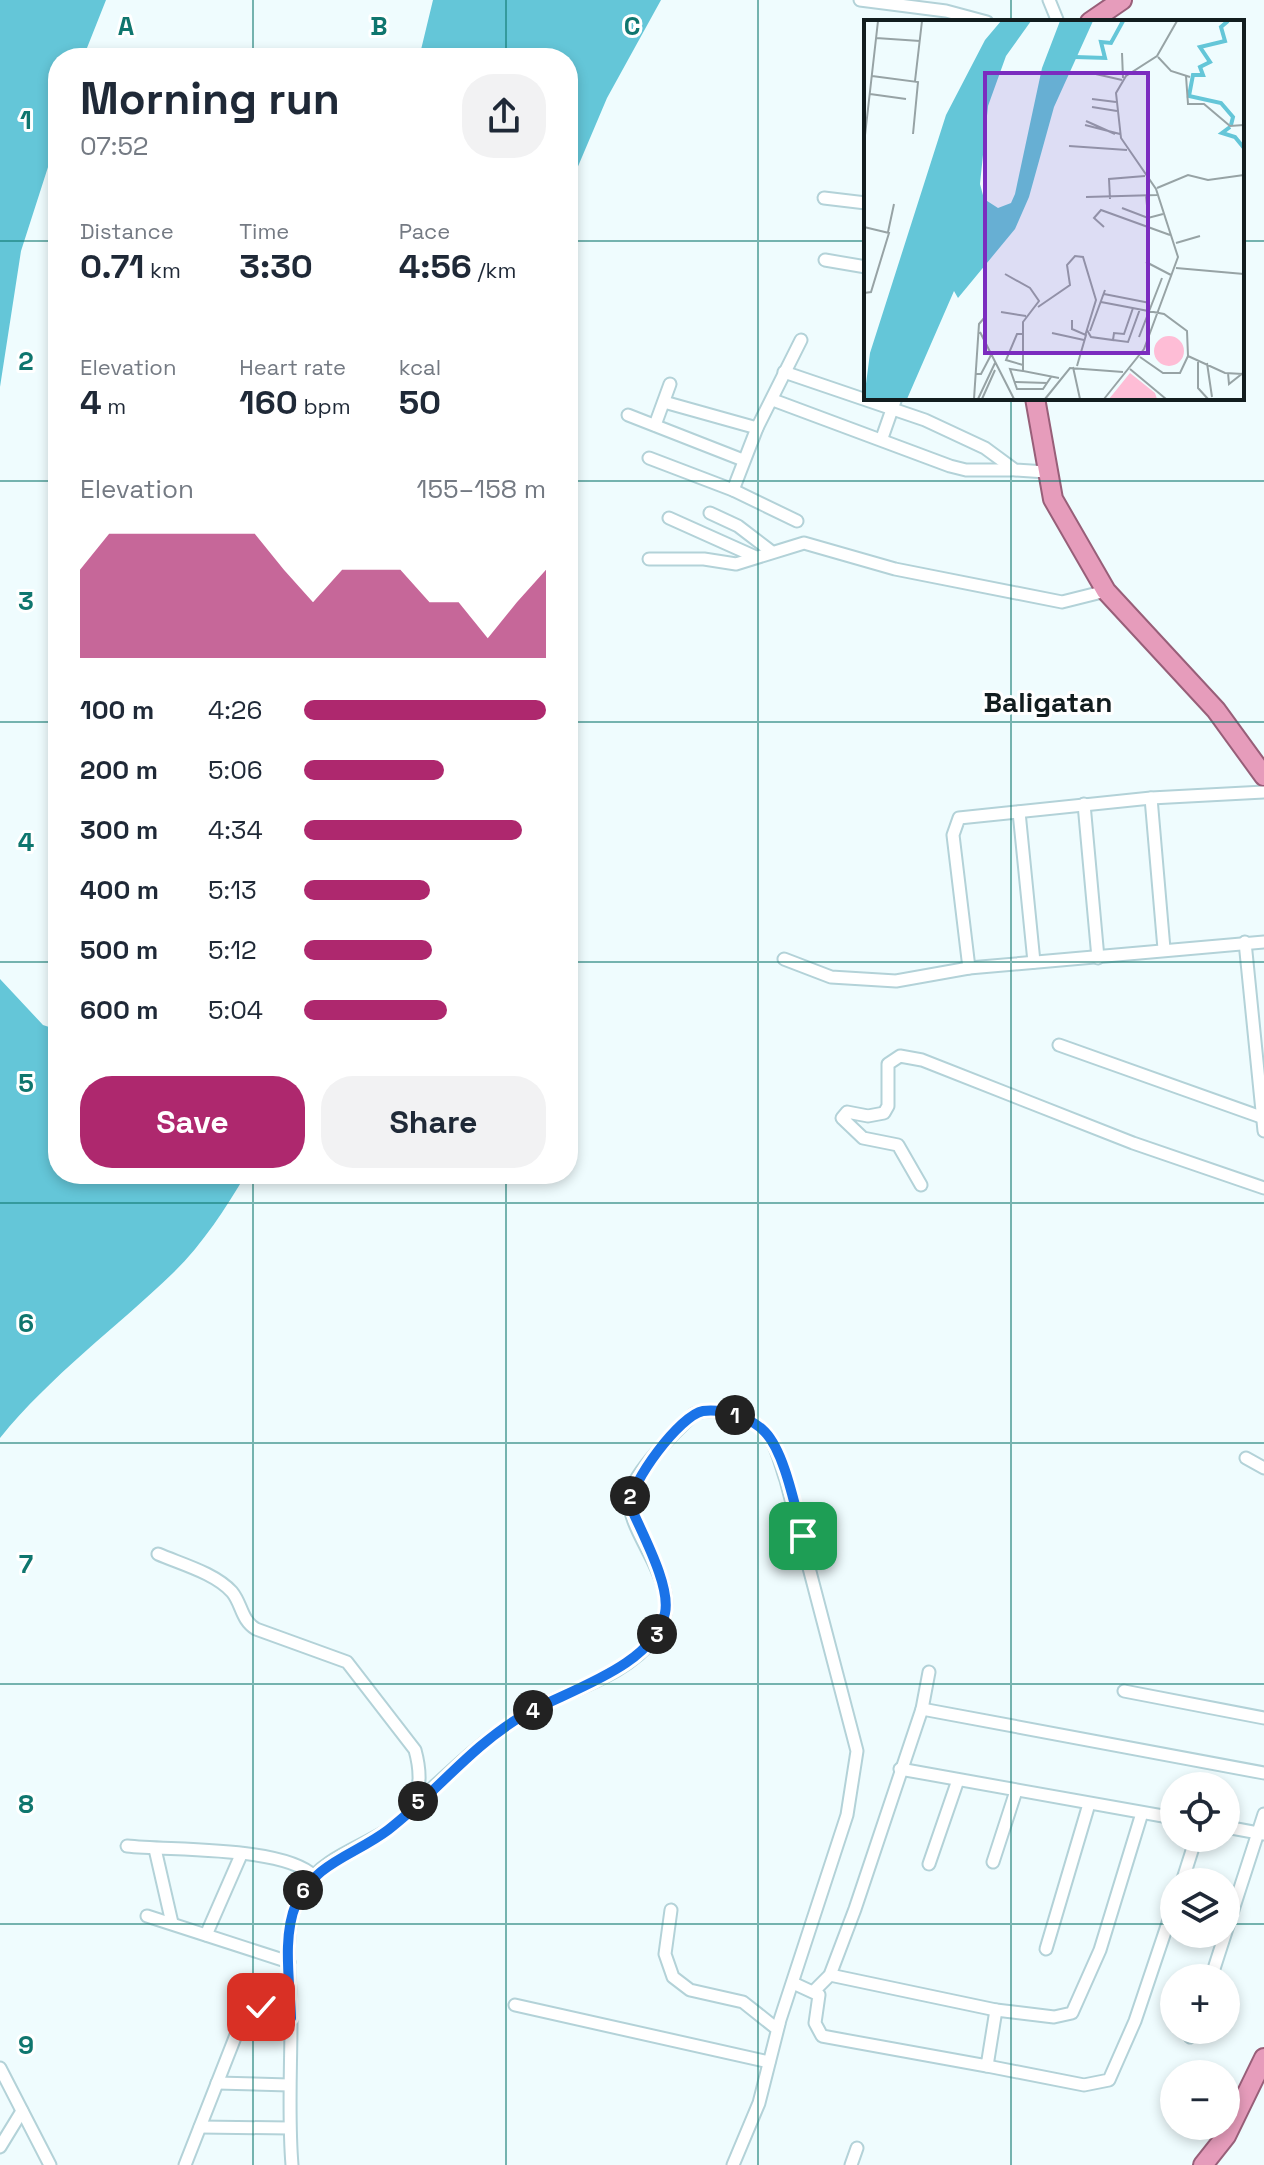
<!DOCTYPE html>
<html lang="en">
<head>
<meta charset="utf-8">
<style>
	body { margin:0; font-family:"Space Grotesk",sans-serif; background:#f2f2f3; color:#1f2937; height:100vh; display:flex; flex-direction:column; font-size:30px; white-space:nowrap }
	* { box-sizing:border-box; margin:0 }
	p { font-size:26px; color:#747a83 }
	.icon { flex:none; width:44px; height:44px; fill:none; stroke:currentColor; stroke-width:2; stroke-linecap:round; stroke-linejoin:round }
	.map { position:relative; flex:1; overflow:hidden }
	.details { position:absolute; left:48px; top:48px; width:530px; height:1136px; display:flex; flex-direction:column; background:#fff; border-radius:32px; box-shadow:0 4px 12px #0003 }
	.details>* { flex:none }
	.tools { position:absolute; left:1160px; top:1772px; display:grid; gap:16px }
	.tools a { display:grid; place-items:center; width:80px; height:80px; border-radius:50%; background:#fff; box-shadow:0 4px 12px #0003; font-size:40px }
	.pin { position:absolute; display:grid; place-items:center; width:68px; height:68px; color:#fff; margin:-34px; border-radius:16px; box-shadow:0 4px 12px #0006 }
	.km { position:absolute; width:40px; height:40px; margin:-20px; border-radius:50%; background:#222; color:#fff; font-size:22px; line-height:40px; text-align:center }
	.round { display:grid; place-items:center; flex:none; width:84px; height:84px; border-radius:32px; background:#f2f2f3 }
	.overview { display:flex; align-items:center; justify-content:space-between; height:136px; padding:0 32px }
	h1 { font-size:44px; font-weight:800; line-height:60px }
	.figures { display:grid; grid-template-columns:repeat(3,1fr); gap:12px; height:136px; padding:8px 32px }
	.figures div { display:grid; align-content:center }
	.figures b { font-size:34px; font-weight:800 }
	.figures small { font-size:22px; font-weight:400 }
	.figures p { font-size:22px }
	.chart { height:224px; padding:16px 32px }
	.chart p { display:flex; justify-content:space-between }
	.chart svg { width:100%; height:144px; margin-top:8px; fill:#ae286e; opacity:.7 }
	.primary-button { display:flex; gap:16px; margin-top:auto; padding:16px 32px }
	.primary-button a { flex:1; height:92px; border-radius:32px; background:#ae286e; color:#fff; font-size:32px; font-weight:800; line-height:92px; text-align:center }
	.primary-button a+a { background:#f2f2f3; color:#1f2937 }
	ul { padding:0 32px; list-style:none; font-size:26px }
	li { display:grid; grid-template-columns:128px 96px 1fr; align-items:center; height:60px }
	li i { height:20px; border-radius:10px; background:#ae286e }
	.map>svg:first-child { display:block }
	.water { fill:#64c6d8 }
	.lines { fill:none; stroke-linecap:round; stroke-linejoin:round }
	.minor-casing { stroke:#b3d2d8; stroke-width:15 }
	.trunk-casing { stroke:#985f79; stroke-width:22 }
	.minor { stroke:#fff; stroke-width:11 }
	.trunk { stroke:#e69cbb; stroke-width:18 }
	.route-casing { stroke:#fff; stroke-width:16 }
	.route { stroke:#1a73e8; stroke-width:10 }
	.grid { fill:none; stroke:#0f766e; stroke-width:2; stroke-opacity:0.55 }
	.labels { text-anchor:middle; stroke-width:6; stroke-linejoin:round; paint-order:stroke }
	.quarter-label { font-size:28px; font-weight:bold; fill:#121d1f; stroke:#fff }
	.inset-river { fill:none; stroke:#64c6d8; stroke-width:4 }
	.inset-road { fill:none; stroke:#97a3a5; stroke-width:2 }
	.view { fill:#7b2cbf; fill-opacity:0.15; stroke:#7b2cbf; stroke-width:4 }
	.inset-edge { fill:none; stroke:#121d1f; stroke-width:4 }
	.grid-label { font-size:26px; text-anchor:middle; font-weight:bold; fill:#0f766e; stroke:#fff; stroke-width:6; stroke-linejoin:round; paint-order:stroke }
</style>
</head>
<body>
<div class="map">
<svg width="1264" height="2165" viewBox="0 0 1264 2165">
	<rect width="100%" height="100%" fill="#effcfe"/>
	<g class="water">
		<polygon points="0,0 106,0 83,58 58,58 58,136 21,251 0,387"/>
		<polygon points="433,0 661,0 607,98 568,190 568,58 419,58"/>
		<path d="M 0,979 L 43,1025 L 58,1030 L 58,1174 L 246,1174 C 226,1208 202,1245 173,1273 C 116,1328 51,1375 0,1438 Z"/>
	</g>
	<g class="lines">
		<defs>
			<g id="minor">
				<polyline points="860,0 946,11 987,22"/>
				<polyline points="1049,0 1058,22"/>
				<polyline points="824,198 866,203"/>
				<polyline points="825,260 866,267"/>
				<polyline points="784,372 925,420 985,448 1015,470 1046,472"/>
				<polyline points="773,400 950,466 966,470 1011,470"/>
				<polyline points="664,402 757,428"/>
				<polyline points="628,415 743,460"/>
				<polyline points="655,425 670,384"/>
				<polyline points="882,438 896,398"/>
				<polyline points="649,458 733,490 797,521"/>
				<polyline points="733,490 757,428 801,340"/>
				<polyline points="710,513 738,526 772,552"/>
				<polyline points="669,518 756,557"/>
				<polyline points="649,559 704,559 736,564 804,543 895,569 1062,602 1106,591"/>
				<polyline points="1151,798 1164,949"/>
				<polyline points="1084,804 1098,958"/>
				<polyline points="1019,812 1034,962"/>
				<polyline points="1245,942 1264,1131"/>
				<polyline points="784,959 831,977 896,981 969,968 1264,942"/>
				<polyline points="969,968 953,835 959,818 1151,798 1264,792"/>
				<polyline points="1059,1045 1264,1118"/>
				<polyline points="921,1185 898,1145 863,1138 842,1118 847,1112 868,1116 884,1113 888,1106 888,1064 900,1056 922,1060 1133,1143 1264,1188"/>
				<polyline points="1246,1458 1264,1468"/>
				<path d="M 158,1554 C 181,1564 215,1573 232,1592 C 242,1604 241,1620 256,1629 L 347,1662 L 415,1750 C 441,1844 339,1832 304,1888 C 298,1898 293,1910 291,1921 C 285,1953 291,1987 291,2019 C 291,2068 288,2116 292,2165"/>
				<polyline points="1124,1691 1264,1718"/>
				<polyline points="922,1709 1264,1773"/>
				<polyline points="900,1769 1174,1818"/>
				<path d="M 413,1806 C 447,1775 480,1742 520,1717 C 562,1691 625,1679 655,1637 C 692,1586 623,1536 630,1494 C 633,1473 678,1429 694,1414 C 717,1405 756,1417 770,1438 C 778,1450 781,1466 786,1480 L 857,1751 L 847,1815 L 777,2029"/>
				<polyline points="1226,1827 1264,1834"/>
				<path d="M 127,1846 C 173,1851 283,1846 314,1876"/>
				<polyline points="155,1849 172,1923"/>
				<polyline points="993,1862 1016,1791"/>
				<polyline points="929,1864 958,1780"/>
				<polyline points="1182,1882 1196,1838"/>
				<polyline points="671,1910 665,1954 673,1977 690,1990 743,2002 777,2029 779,2024 759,2103 733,2165"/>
				<polyline points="147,1916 289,1962"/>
				<polyline points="206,1935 241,1855"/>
				<polyline points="1046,1949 1089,1804"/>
				<polyline points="830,1975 996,2010"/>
				<polyline points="1211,1978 1264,1814"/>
				<polyline points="793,1983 819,1995 815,2023 822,2036 987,2066 996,2010 1054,2017 1072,2013 1100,1950 1142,1813"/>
				<polyline points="815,1990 830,1975 855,1909 922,1709 929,1672"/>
				<polyline points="515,2005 769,2062"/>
				<polyline points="1190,2037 1193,2030"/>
				<polyline points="987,2066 1084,2085 1109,2080 1135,2021 1174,1905"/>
				<polyline points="0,2068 50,2165"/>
				<polyline points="217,2083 289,2085"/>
				<polyline points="200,2127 289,2128"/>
				<polyline points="0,2147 22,2111"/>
				<polyline points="185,2165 245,2012 254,2006 291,2018"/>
				<polyline points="851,2165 857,2148"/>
			</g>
			<g id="trunk">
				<polyline points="1090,22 1122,0"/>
				<polyline points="1035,398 1053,499 1106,591 1216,710 1264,776"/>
				<polyline points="1203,2165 1226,2136 1264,2058"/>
			</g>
		</defs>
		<use href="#minor" class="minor-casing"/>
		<use href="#trunk" class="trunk-casing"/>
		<use href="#minor" class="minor"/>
		<use href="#trunk" class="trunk"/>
	</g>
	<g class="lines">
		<defs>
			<path id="route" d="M 261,2007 L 291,2018 C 290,1983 282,1937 296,1904 C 314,1863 355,1855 388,1830 C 435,1794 470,1747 522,1716 C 565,1691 654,1667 665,1613 C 671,1585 641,1532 630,1505 C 630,1483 680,1415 703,1411 C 722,1408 752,1418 765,1432 C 785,1453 795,1508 803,1536"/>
		</defs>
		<use href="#route" class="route-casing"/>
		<use href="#route" class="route"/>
	</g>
	<path class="grid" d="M 253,0 L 253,58M 506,0 L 506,58M 758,0 L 758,2165M 1011,0 L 1011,22M 0,241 L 58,241M 568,241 L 866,241M 1242,241 L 1264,241M 1011,398 L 1011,2165M 0,481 L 58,481M 568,481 L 1264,481M 0,722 L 58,722M 568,722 L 1264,722M 0,962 L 58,962M 568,962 L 1264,962M 253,1174 L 253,2165M 506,1174 L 506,2165M 0,1203 L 1264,1203M 0,1443 L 1264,1443M 0,1684 L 1264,1684M 0,1924 L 1174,1924M 1226,1924 L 1264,1924"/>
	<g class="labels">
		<g class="quarter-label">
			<text x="1048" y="712">Baligatan</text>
		</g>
	</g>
	<g transform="translate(864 20)">
		<rect width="380" height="380" fill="#effcfe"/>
		<path d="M290 331a15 15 0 1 1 30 0a15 15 0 1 1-30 0ZM 266,353 L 291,373 L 293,379 L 245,379 Z" fill="#febdd6"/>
		<path d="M 137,1 L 167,1 L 142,36 L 124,86 L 116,164 L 120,179 L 134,188 L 147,183 L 151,174 L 178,48 L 196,1 L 229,1 L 190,87 L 165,177 L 151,209 L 94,278 L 90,271 L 43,379 L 0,379 L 6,333 L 82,95 L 121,20 Z" fill="#64c6d8"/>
		<path class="inset-river" d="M 364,1 L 357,7 L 361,21 L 336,27 L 346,42 L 336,47 L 339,55 L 329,55 L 325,76 L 357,83 L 369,97 L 367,105M 211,37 L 241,38 L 237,22 L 247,23 L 259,1M 366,107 L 358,113 L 371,117 L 380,128"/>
		<path class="inset-road" d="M 12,18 L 56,21M 258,33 L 259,58M 294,37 L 307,51 L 326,57M 223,52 L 258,60M 8,56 L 54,62 L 49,114M 322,56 L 324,84 L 340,84 L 366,106 L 380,105M 51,61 L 58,1M 6,74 L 42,79M 228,79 L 252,82M 228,87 L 253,91M 222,101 L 251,114M 221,105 L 256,114M 0,124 L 14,1M 205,126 L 263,130M 293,168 L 324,155 L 344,160 L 380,155M 282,175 L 285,207M 222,177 L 293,175M 246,179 L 245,159 L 281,156M 258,188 L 284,198 L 299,194M 0,207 L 25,213 L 7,272 L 0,273M 240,207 L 230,198 L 237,190 L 306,215M 24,212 L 30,184M 312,223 L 336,216M 282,242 L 307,255M 312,248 L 380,254M 141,254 L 166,268 L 175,281 L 159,302 L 159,351 L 195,358M 240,274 L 286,283M 237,282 L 300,294 L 323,311 L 324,336 L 316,353 L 299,353 L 276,337M 174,287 L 206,265 L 203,245 L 211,236 L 219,237 L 232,280 L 221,316M 137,292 L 162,296M 208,300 L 208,309 L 222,315 L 213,346M 223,310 L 227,317 L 249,320 L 250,313 L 260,314 L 269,288M 226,311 L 241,270M 116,312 L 150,379M 188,313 L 220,320M 159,314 L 153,314 L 142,340 L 159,345M 275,317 L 298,258M 249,320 L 264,322 L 276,289M 324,336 L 361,353 L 379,354M 334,340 L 334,368 L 344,379M 343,343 L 348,377M 209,347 L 216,379M 266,349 L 302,379M 159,351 L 146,349 L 153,369 L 179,369 L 187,357M 364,353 L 365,364 L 379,353M 112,354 L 117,354 L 127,335M 150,362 L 183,363M 110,379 L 115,304 L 121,297M 114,379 L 131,343M 118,379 L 131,350M 181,379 L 206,348 L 259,352M 240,379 L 280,329 L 314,237 L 292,169 L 257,118 L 252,73 L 262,56 L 293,36 L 313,1"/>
		<path class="view" d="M 121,53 L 284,53 L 284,333 L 121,333 Z"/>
		<rect width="380" height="380" class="inset-edge"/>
	</g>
	<g class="grid-label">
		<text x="126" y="35">A</text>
		<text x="379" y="35">B</text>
		<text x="632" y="35">C</text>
		<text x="26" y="129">1</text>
		<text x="26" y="370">2</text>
		<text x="26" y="610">3</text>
		<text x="26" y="851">4</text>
		<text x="26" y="1092">5</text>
		<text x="26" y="1332">6</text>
		<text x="26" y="1573">7</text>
		<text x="26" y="1813">8</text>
		<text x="26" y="2054">9</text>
	</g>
</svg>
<div class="tools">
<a><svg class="icon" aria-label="locate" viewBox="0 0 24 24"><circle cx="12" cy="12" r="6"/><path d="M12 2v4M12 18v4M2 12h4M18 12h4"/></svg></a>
<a><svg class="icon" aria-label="layers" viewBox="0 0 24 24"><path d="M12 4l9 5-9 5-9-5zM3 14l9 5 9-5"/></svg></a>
<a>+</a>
<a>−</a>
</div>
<div class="pin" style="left:803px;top:1536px;background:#1e9e55"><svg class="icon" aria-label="arrive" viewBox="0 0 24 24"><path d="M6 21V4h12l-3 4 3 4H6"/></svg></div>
<div class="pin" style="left:261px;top:2007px;background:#d93025"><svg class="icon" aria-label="check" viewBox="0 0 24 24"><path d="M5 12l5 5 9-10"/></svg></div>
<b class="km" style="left:735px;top:1415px">1</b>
<b class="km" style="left:630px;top:1496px">2</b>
<b class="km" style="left:657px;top:1634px">3</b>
<b class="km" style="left:533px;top:1710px">4</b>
<b class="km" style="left:418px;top:1801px">5</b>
<b class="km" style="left:303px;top:1890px">6</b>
<section class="details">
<div class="overview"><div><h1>Morning run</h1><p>07:52</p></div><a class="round"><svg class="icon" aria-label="share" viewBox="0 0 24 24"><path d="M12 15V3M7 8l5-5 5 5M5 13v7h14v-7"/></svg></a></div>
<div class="figures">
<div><p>Distance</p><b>0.71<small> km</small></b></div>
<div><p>Time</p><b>3:30</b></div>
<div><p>Pace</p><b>4:56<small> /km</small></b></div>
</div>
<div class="figures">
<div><p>Elevation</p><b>4<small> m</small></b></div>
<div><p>Heart rate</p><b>160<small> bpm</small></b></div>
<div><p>kcal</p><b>50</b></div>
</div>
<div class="chart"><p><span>Elevation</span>155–158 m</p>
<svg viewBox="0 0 160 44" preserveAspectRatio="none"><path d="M0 44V17L10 6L20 6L30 6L40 6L50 6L60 6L70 17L80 27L90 17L100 17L110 17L120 27L130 27L140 38L150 27L160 17V44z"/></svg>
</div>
<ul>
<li><b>100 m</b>4:26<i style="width:100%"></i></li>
<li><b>200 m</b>5:06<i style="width:58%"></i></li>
<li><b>300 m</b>4:34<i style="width:90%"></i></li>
<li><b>400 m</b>5:13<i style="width:52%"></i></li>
<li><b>500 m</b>5:12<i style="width:53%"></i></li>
<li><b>600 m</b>5:04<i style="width:59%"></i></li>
</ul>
<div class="primary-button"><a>Save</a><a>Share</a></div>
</section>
</div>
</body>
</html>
